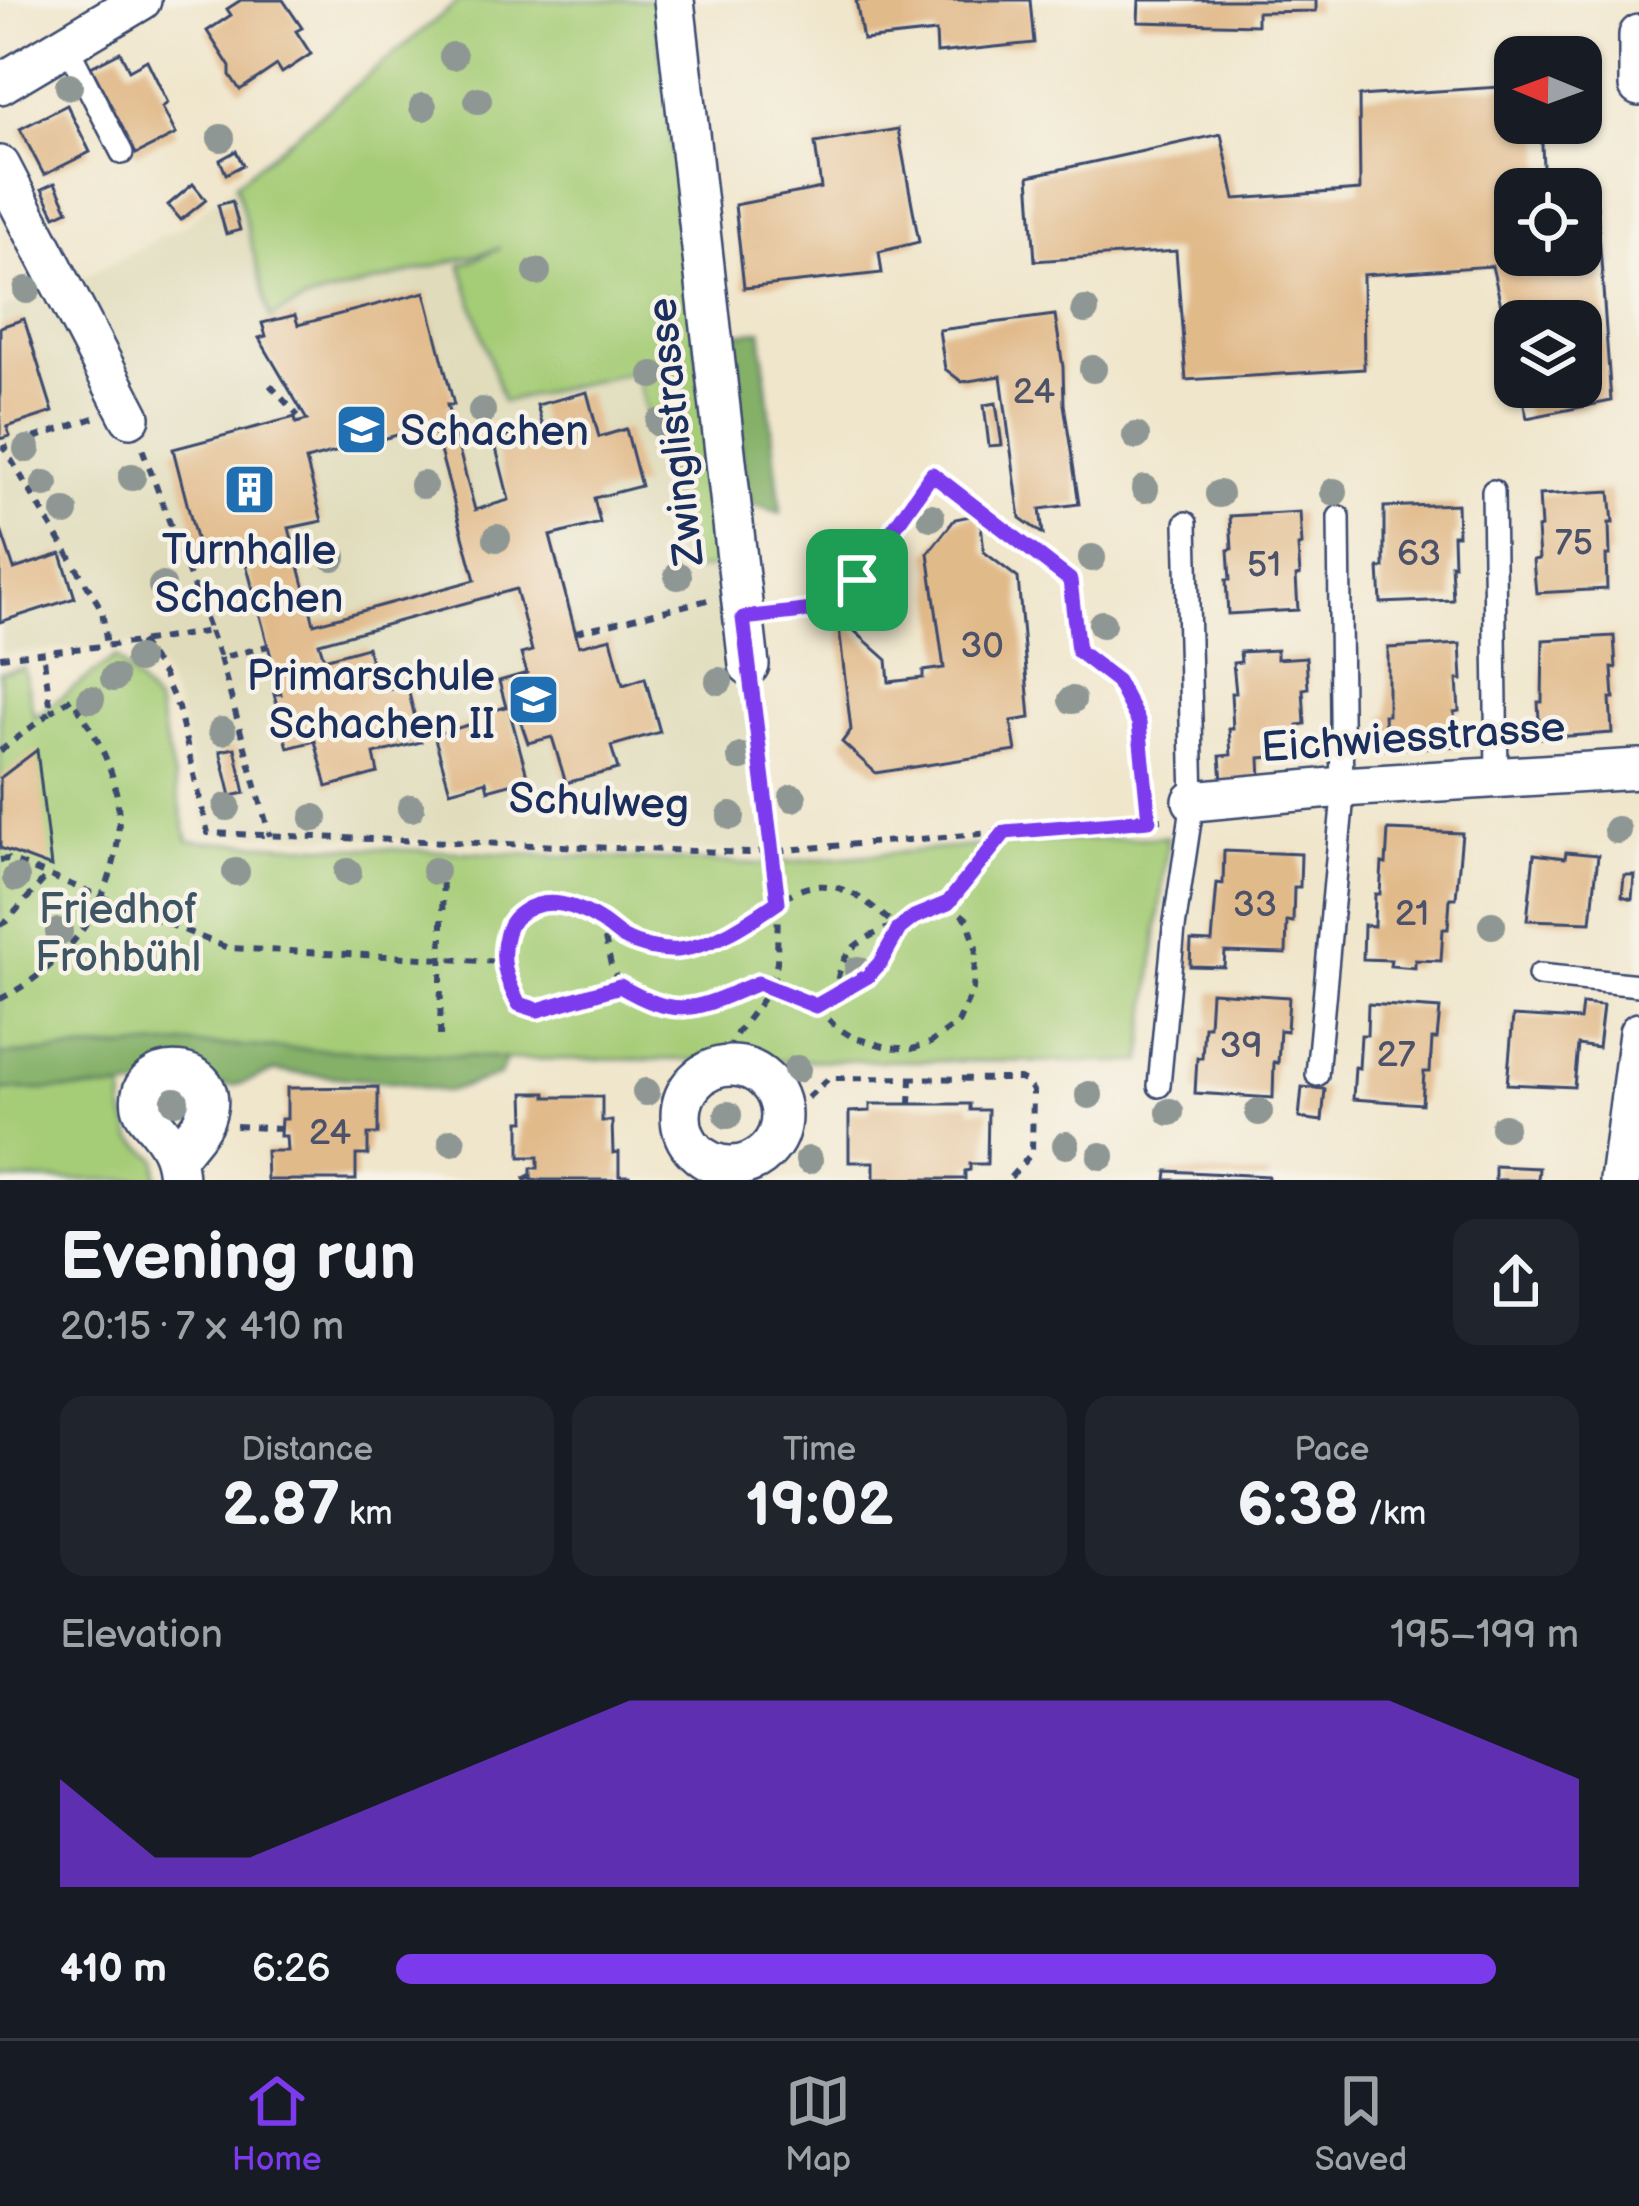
<!DOCTYPE html>
<html lang="en">
<head>
<meta charset="utf-8">
<style>
	body { margin:0; font-family:"Balsamiq Sans",sans-serif; background:#20242c; color:#f1f3f6; height:100vh; display:flex; flex-direction:column; font-size:45px; white-space:nowrap }
	* { box-sizing:border-box; margin:0 }
	p { font-size:39px; color:#9ea1a6 }
	.icon { flex:none; width:66px; height:66px; fill:none; stroke:currentColor; stroke-width:2; stroke-linecap:round; stroke-linejoin:round }
	.map { position:relative; height:1180px; overflow:hidden }
	.side { display:flex; flex-direction:column; background:#171b24; flex:1 }
	.side>* { flex:none }
	.needle { width:78px; rotate:271deg }
	.fabs { position:absolute; left:1494px; top:36px; display:grid; gap:24px }
	.fabs a { display:grid; place-items:center; width:108px; height:108px; border-radius:24px; background:#171b24; box-shadow:0 3px 9px #0004; font-size:60px }
	.pin { position:absolute; display:grid; place-items:center; width:102px; height:102px; color:#fff; margin:-51px; border-radius:24px; box-shadow:0 6px 18px #0006 }
	.round { display:grid; place-items:center; flex:none; width:126px; height:126px; border-radius:24px; background:#20242c }
	.summary { display:flex; align-items:center; justify-content:space-between; height:204px; padding:0 60px }
	h1 { font-size:66px; font-weight:600; line-height:90px }
	.figures { display:grid; grid-template-columns:repeat(3,1fr); gap:18px; height:204px; padding:12px 60px }
	.figures div { display:grid; align-content:center; border-radius:24px; background:#20242c; text-align:center }
	.figures b { font-size:60px; font-weight:600 }
	.figures small { font-size:33px; font-weight:400 }
	.figures p { font-size:33px }
	.chart { height:336px; padding:24px 60px }
	.chart p { display:flex; justify-content:space-between }
	.chart svg { width:100%; height:216px; margin-top:12px; fill:#7c3aed; opacity:.7 }
	ul { padding:0 60px; list-style:none; font-size:39px }
	li { display:grid; grid-template-columns:192px 144px 1fr; align-items:center; height:90px }
	li i { height:30px; border-radius:15px; background:#7c3aed }
	.tab-bar { display:flex; justify-content:space-around; align-items:center; height:168px; border-top:3px solid #363941; background:#171b24; font-size:33px; color:#9ea1a6 }
	.tab-bar a { display:grid; justify-items:center; gap:6px }
	.tab-bar .active { color:#7c3aed }
	.map>svg:first-child { display:block }
	.built { fill:#e0dcbb }
	.green { fill:#a5cc76; stroke:#607e6a; stroke-width:3 }
	.forest { fill:#84b067; stroke:#507062; stroke-width:3 }
	.building { fill:#e1ba8a; fill-rule:evenodd }
	.lines { fill:none; stroke-linecap:round; stroke-linejoin:round }
	.lane-casing { stroke:#3b4a6e; stroke-width:26 }
	.street-casing { stroke:#3b4a6e; stroke-width:44 }
	.path { stroke:#3b4a6e; stroke-width:6; stroke-dasharray:9 9; stroke-linecap:butt }
	.lane { stroke:#fff; stroke-width:21 }
	.street { stroke:#fff; stroke-width:39 }
	.tree { fill:#8e9793 }
	.route-casing { stroke:#fff; stroke-width:24 }
	.route { stroke:#7c3aed; stroke-width:15 }
	.labels { text-anchor:middle; stroke-width:9; stroke-linejoin:round; paint-order:stroke }
	.number-label { font-size:36px; fill:#4c5269 }
	.poi-label { font-size:42px; fill:#1b2f5e; stroke:#f7f3e8; text-anchor:start }
	.street-label { font-size:42px; fill:#1b2f5e; stroke:#f7f3e8 }
	.park-label { font-size:42px; fill:#3e5664; stroke:#f7f3e8 }
</style>
</head>
<body>
<div class="map">
<svg width="1639" height="1180" viewBox="0 0 1639 1180">
	<rect width="100%" height="100%" fill="#f7f3e8"/>
	<filter id="ink" filterUnits="userSpaceOnUse"><feTurbulence type="fractalNoise" baseFrequency=".00833" numOctaves="2"/><feDisplacementMap in="SourceGraphic" scale="24" xChannelSelector="R" yChannelSelector="G"/><feConvolveMatrix kernelMatrix="1 2 1 2 8 2 1 2 1" color-interpolation-filters="sRGB"/></filter>
	<filter id="wash" filterUnits="userSpaceOnUse"><feTurbulence type="fractalNoise" baseFrequency=".004" numOctaves="4" result="noise"/><feDisplacementMap in="SourceGraphic" scale="48" xChannelSelector="R" yChannelSelector="G"/><feGaussianBlur stdDeviation="2.7" result="paint"/><feColorMatrix in="noise" values="0 0 0 0 0 0 0 0 0 0 0 0 0 0 0 0 0 1.4 0 .05"/><feComposite in="paint" operator="in"/></filter>
	<g filter="url(#wash)">
		<rect width="100%" height="100%" fill="#f0e6cc"/>
		<polygon class="built" points="459,0 674,0 749,665 773,852 208,833 178,708 163,674 140,643 0,654 0,309 64,288 186,224"/>
		<g class="green">
			<polygon points="460,0 654,0 723,565 689,571 635,371 503,402 461,265 501,248 305,301 270,318 236,183"/>
			<polygon points="116,657 157,705 188,841 764,864 1023,842 1168,837 1142,1062 506,1059 188,1044 0,1055 0,672 24,668 34,717"/>
			<polygon points="124,1089 123,1107 132,1139 157,1159 157,1180 0,1180 0,1090"/>
		</g>
		<g class="forest">
			<polygon points="761,330 781,513 745,502 733,335"/>
			<polygon points="188,1044 490,1057 506,1059 500,1075 447,1092 399,1083 274,1071 237,1085 124,1089 0,1090 0,1055"/>
		</g>
		<g id="blocks">
			<g class="building">
				<polygon points="241,0 283,0 302,28 296,31 311,54 282,73 277,65 240,90 230,75 230,67 207,31 231,15 227,9"/>
				<polygon points="856,0 1030,0 1034,43 937,53 936,32 863,40"/>
				<polygon points="1139,0 1316,0 1316,11 1257,12 1257,25 1138,22"/>
				<polygon points="120,52 129,70 147,60 168,103 162,107 176,134 136,154 91,67"/>
				<polygon points="1515,86 1515,123 1541,123 1544,189 1515,189 1515,255 1581,255 1581,206 1597,205 1611,401 1527,418 1520,387 1581,387 1581,321 1515,321 1513,357 1492,266 1363,275 1364,369 1186,380 1176,251 1035,261 1029,176 1221,134 1235,199 1360,190 1359,96"/>
				<polygon points="67,105 90,152 44,175 20,129"/>
				<polygon points="898,129 919,242 879,252 882,273 744,288 735,205 821,188 815,143"/>
				<polygon points="236,151 243,165 226,174 220,160"/>
				<polygon points="55,183 68,210 55,216 42,189"/>
				<polygon points="193,184 206,200 181,220 168,205"/>
				<polygon points="232,201 240,230 226,234 218,205"/>
				<path d="M 425,292 L 454,405 L 447,405 L 475,510 L 509,500 L 494,440 L 543,427 L 537,405 L 587,392 L 599,437 L 626,429 L 641,486 L 594,498 L 600,523 L 550,536 L 579,646 L 611,638 L 623,685 L 645,678 L 660,732 L 611,746 L 618,769 L 566,783 L 552,737 L 528,743 L 517,711 L 510,713 L 528,779 L 488,790 L 486,781 L 450,791 L 434,735 L 475,723 L 473,716 L 506,707 L 499,681 L 527,673 L 521,654 L 532,651 L 516,589 L 319,643 L 324,659 L 367,647 L 379,692 L 407,685 L 421,742 L 374,754 L 378,773 L 327,787 L 315,741 L 288,748 L 274,694 L 281,694 L 240,541 L 200,554 L 173,449 L 295,417 L 296,423 L 307,420 L 259,338 L 266,336 L 262,323 L 295,315 L 298,325 ZM 433,425 L 475,580 L 314,624 L 289,528 L 322,521 L 306,460 Z"/>
				<polygon points="1055,315 1063,367 1064,404 1079,504 1040,509 1043,534 1020,518 1001,376 962,382 945,369 939,330"/>
				<polygon points="24,319 53,412 7,427 10,436 0,439 0,327"/>
				<polygon points="996,403 1002,445 989,446 984,405"/>
				<polygon points="1610,491 1613,523 1609,523 1610,555 1606,555 1607,589 1536,593 1533,560 1539,559 1537,528 1541,527 1539,495"/>
				<polygon points="1457,504 1458,535 1453,535 1454,565 1451,564 1453,600 1381,603 1379,568 1384,568 1384,507"/>
				<polygon points="1300,512 1302,545 1298,546 1300,575 1296,576 1298,610 1228,614 1226,580 1230,580 1228,550 1232,549 1230,516"/>
				<polygon points="980,514 984,552 1018,578 1030,718 1011,721 1016,751 876,773 842,742 851,730 839,628 850,627 887,660 889,682 923,678 923,671 944,668 928,553 955,519"/>
				<polygon points="0,527 14,569 61,554 75,598 0,622"/>
				<polygon points="1614,636 1616,668 1612,668 1614,698 1610,698 1612,733 1540,738 1538,702 1542,702 1543,640"/>
				<polygon points="1460,644 1462,680 1457,680 1459,711 1454,712 1456,746 1386,749 1384,715 1388,715 1388,648"/>
				<polygon points="1277,650 1277,659 1306,657 1308,688 1303,689 1305,724 1298,725 1300,755 1260,758 1261,780 1222,782 1220,756 1231,755 1229,729 1233,729 1231,693 1236,693 1233,663 1241,662 1240,652"/>
				<polygon points="235,748 245,793 231,796 220,751"/>
				<polygon points="37,750 51,867 0,848 0,778"/>
				<polygon points="1388,830 1462,833 1456,898 1450,898 1448,929 1443,929 1441,961 1415,960 1415,968 1390,966 1391,960 1363,959 1364,925 1374,926 1375,894 1380,894 1382,863 1386,864"/>
				<polygon points="1224,851 1301,854 1300,887 1294,887 1293,922 1287,921 1286,954 1225,952 1224,967 1190,966 1191,941 1212,942 1217,883 1223,884"/>
				<polygon points="1566,852 1598,855 1591,922 1527,920 1534,854 1565,858"/>
				<polygon points="1624,875 1634,875 1632,899 1622,896"/>
				<polygon points="1211,992 1289,997 1287,1031 1280,1030 1278,1063 1274,1062 1273,1098 1195,1093 1197,1058 1202,1058 1204,1026 1209,1026"/>
				<polygon points="1368,1004 1440,1009 1437,1039 1432,1039 1430,1072 1424,1072 1422,1104 1353,1099 1355,1067 1359,1068 1361,1035 1367,1035"/>
				<polygon points="1582,1004 1603,1006 1598,1048 1578,1045 1574,1087 1507,1084 1513,1016 1580,1020"/>
				<polygon points="378,1087 378,1134 368,1134 368,1155 356,1155 356,1180 267,1180 266,1151 287,1151 286,1136 280,1136 281,1119 287,1119 287,1088"/>
				<polygon points="1302,1087 1325,1089 1322,1121 1299,1118"/>
				<polygon points="524,1093 546,1093 546,1097 602,1097 602,1121 612,1121 613,1153 619,1152 619,1176 629,1176 629,1180 531,1180 531,1168 538,1168 538,1157 520,1157 520,1121 525,1121"/>
				<polygon points="870,1104 970,1104 970,1110 988,1110 987,1164 970,1164 970,1170 965,1171 965,1179 874,1179 874,1162 849,1162 849,1112 870,1111"/>
				<polygon points="1495,1166 1539,1168 1538,1180 1495,1180"/>
				<polygon points="1167,1171 1268,1176 1268,1180 1166,1180"/>
			</g>
		</g>
	</g>
	<g filter="url(#ink)">
		<use href="#blocks" fill-opacity="0" stroke="#3b4a6e" stroke-width="3"/>
		<g class="lines">
			<defs>
				<g id="lane">
					<polyline points="66,44 122,153"/>
					<polyline points="1493,491 1497,777"/>
					<polyline points="1539,975 1639,985"/>
					<polyline points="1317,1075 1342,806 1339,517"/>
					<polyline points="1159,1086 1174,928 1193,801 1186,523"/>
				</g>
				<g id="street">
					<polyline points="674,0 749,665"/>
					<polyline points="1639,35 1639,86"/>
					<polyline points="0,84 141,0"/>
					<polyline points="0,166 130,417"/>
					<polyline points="1193,801 1342,787 1639,769"/>
					<circle cx="731" cy="1116" r="50"/>
					<path d="M 177,1157 C 185,1144 199,1132 204,1119 C 227,1059 133,1059 142,1106 C 144,1115 153,1122 158,1129 C 172,1146 177,1159 178,1180"/>
					<polyline points="1620,1180 1639,1033"/>
				</g>
			</defs>
			<use href="#lane" class="lane-casing"/>
			<use href="#street" class="street-casing"/>
			<g class="path">
				<polyline points="270,385 298,416"/>
				<polyline points="94,418 4,448 102,610 107,646"/>
				<polyline points="811,543 857,581"/>
				<polyline points="778,614 839,607 932,474 1070,580 1078,651 1117,681 1139,723 1149,820"/>
				<polyline points="210,631 220,658 268,646"/>
				<polyline points="576,632 708,600"/>
				<polyline points="140,642 163,674 178,708 208,833 749,853 1162,819"/>
				<polyline points="0,657 140,642 210,631 142,448"/>
				<polyline points="220,658 270,836"/>
				<polyline points="753,701 773,852"/>
				<polyline points="0,751 51,712 43,651"/>
				<path d="M 770,852 L 778,902 C 749,922 714,946 678,950 C 661,951 639,946 624,938 C 616,933 609,926 601,921 C 577,907 549,894 524,911 C 515,917 510,922 507,933 C 499,959 506,980 519,1004 L 538,1010 L 620,986 C 640,998 667,1013 691,1009 C 719,1004 743,980 772,987 L 777,962 L 778,902 C 827,866 862,896 899,929"/>
				<polyline points="0,860 8,859 228,948 503,962"/>
				<polyline points="601,921 611,965 620,986"/>
				<polyline points="0,925 7,921 47,876"/>
				<path d="M 835,997 C 840,949 853,943 895,925"/>
				<path d="M 0,999 C 79,961 136,872 114,782 C 106,751 89,725 72,698 L 51,712"/>
				<polyline points="816,1006 868,976 880,963 899,929 914,917 948,903"/>
				<polyline points="440,1036 443,870"/>
				<polyline points="720,1067 737,1033 772,987 816,1006 835,1026 852,1037 887,1047 912,1049 930,1043 958,1023 973,989 976,948 968,920 948,903 1005,833"/>
				<polyline points="910,1104 911,1079"/>
				<polyline points="781,1122 829,1078 1020,1079 1028,1083 1033,1091 1032,1153 1008,1180"/>
				<polyline points="236,1126 281,1129"/>
				<polyline points="523,1180 531,1176"/>
			</g>
			<use href="#lane" class="lane"/>
			<use href="#street" class="street"/>
		</g>
		<g class="tree">
			<circle cx="453" cy="56" r="14"/>
			<circle cx="69" cy="86" r="14"/>
			<circle cx="478" cy="100" r="14"/>
			<circle cx="423" cy="107" r="14"/>
			<circle cx="221" cy="138" r="14"/>
			<circle cx="537" cy="272" r="14"/>
			<circle cx="27" cy="290" r="14"/>
			<circle cx="1085" cy="310" r="14"/>
			<circle cx="1093" cy="369" r="14"/>
			<circle cx="653" cy="375" r="14"/>
			<circle cx="482" cy="411" r="14"/>
			<circle cx="659" cy="423" r="14"/>
			<circle cx="1136" cy="436" r="14"/>
			<circle cx="27" cy="449" r="14"/>
			<circle cx="132" cy="477" r="14"/>
			<circle cx="45" cy="484" r="14"/>
			<circle cx="423" cy="485" r="14"/>
			<circle cx="1145" cy="489" r="14"/>
			<circle cx="1334" cy="492" r="14"/>
			<circle cx="1219" cy="494" r="14"/>
			<circle cx="65" cy="512" r="14"/>
			<circle cx="931" cy="517" r="14"/>
			<circle cx="497" cy="538" r="14"/>
			<circle cx="333" cy="557" r="14"/>
			<circle cx="1092" cy="558" r="14"/>
			<circle cx="678" cy="576" r="14"/>
			<circle cx="162" cy="586" r="14"/>
			<circle cx="872" cy="615" r="14"/>
			<circle cx="1102" cy="624" r="14"/>
			<circle cx="138" cy="659" r="14"/>
			<circle cx="114" cy="678" r="14"/>
			<circle cx="719" cy="681" r="14"/>
			<circle cx="91" cy="699" r="14"/>
			<circle cx="1072" cy="700" r="14"/>
			<circle cx="222" cy="731" r="14"/>
			<circle cx="741" cy="757" r="14"/>
			<circle cx="793" cy="798" r="14"/>
			<circle cx="227" cy="807" r="14"/>
			<circle cx="411" cy="808" r="14"/>
			<circle cx="731" cy="816" r="14"/>
			<circle cx="314" cy="818" r="14"/>
			<circle cx="1617" cy="830" r="14"/>
			<circle cx="435" cy="871" r="14"/>
			<circle cx="236" cy="872" r="14"/>
			<circle cx="348" cy="872" r="14"/>
			<circle cx="16" cy="878" r="14"/>
			<circle cx="1492" cy="925" r="14"/>
			<circle cx="59" cy="932" r="14"/>
			<circle cx="858" cy="970" r="14"/>
			<circle cx="797" cy="1069" r="14"/>
			<circle cx="646" cy="1092" r="14"/>
			<circle cx="1089" cy="1095" r="14"/>
			<circle cx="175" cy="1101" r="14"/>
			<circle cx="1170" cy="1112" r="14"/>
			<circle cx="1259" cy="1112" r="14"/>
			<circle cx="728" cy="1115" r="14"/>
			<circle cx="1504" cy="1127" r="14"/>
			<circle cx="452" cy="1142" r="14"/>
			<circle cx="1066" cy="1145" r="14"/>
			<circle cx="1101" cy="1156" r="14"/>
			<circle cx="809" cy="1160" r="14"/>
		</g>
	</g>
	<g class="lines" filter="url(#ink)">
		<defs>
			<path id="route" d="M 932,474 L 1070,580 L 1078,651 L 1117,681 L 1139,723 L 1149,820 L 1005,832 L 948,903 L 914,917 L 899,929 L 880,963 L 868,976 L 816,1006 L 758,983 C 697,1008 681,1022 620,986 L 538,1010 L 519,1004 C 506,980 499,959 507,933 C 510,922 515,917 524,911 C 549,895 577,906 601,921 C 609,926 616,933 624,938 C 639,946 661,951 678,950 C 714,946 749,922 778,902 L 743,618 L 839,607 Z"/>
		</defs>
		<use href="#route" class="route-casing"/>
		<use href="#route" class="route"/>
	</g>
	<defs>
		<symbol id="school-square" viewBox="-11 -11 22 22"><rect x="-9" y="-9" width="18" height="18" rx="4" fill="#1f6fb2" stroke="#f7f3e8"/><path d="M0-5L7-2L0 1L-7-2ZM-4 1L0 2.5L4 1V4Q0 6-4 4Z" fill="#fff"/></symbol>
		<symbol id="building-square" viewBox="-11 -11 22 22"><rect x="-9" y="-9" width="18" height="18" rx="4" fill="#1f6fb2" stroke="#f7f3e8"/><path d="M-4-6H4V6H1V3H-1V6H-4ZM-2.5-4.3h1.7v1.8h-1.7ZM.8-4.3h1.7v1.8H.8ZM-2.5-1h1.7V.8h-1.7ZM.8-1h1.7V.8H.8Z" fill="#fff"/></symbol>
	</defs>
	<g fill-rule="evenodd">
		<use href="#school-square" x="332" y="400" width="59" height="59"/>
		<use href="#building-square" x="220" y="460" width="59" height="59"/>
		<use href="#school-square" x="504" y="670" width="59" height="59"/>
	</g>
	<g class="labels">
		<g class="number-label">
			<text x="1034" y="403">24</text>
			<text x="1574" y="554">75</text>
			<text x="1419" y="565">63</text>
			<text x="1264" y="576">51</text>
			<text x="982" y="657">30</text>
			<text x="1255" y="916">33</text>
			<text x="1412" y="925">21</text>
			<text x="1241" y="1057">39</text>
			<text x="1396" y="1066">27</text>
			<text x="330" y="1144">24</text>
		</g>
		<g class="poi-label">
			<text x="400" y="445">Schachen</text>
			<text x="249" y="564" text-anchor="middle">Turnhalle<tspan x="249" dy="48">Schachen</tspan></text>
			<text x="495" y="690" text-anchor="end">Primarschule<tspan x="495" dy="48">Schachen II</tspan></text>
		</g>
		<g class="street-label">
			<text transform="translate(674 432) rotate(-96)" y="15">Zwinglistrasse</text>
			<text transform="translate(1413 736) rotate(-4)" y="15">Eichwiesstrasse</text>
			<text transform="translate(599 800) rotate(2)" y="15">Schulweg</text>
		</g>
		<g class="park-label">
			<text x="118" y="923">Friedhof<tspan x="118" dy="48">Frohbühl</tspan></text>
		</g>
	</g>
</svg>
<div class="fabs">
<a><svg class="needle" viewBox="-14 -14 28 28"><path d="M0-13l5 13h-10z" fill="#e53935"/><path d="M0 13l5-13h-10z" fill="#9ea1a6"/></svg></a>
<a><svg class="icon" aria-label="locate" viewBox="0 0 24 24"><circle cx="12" cy="12" r="6"/><path d="M12 2v4M12 18v4M2 12h4M18 12h4"/></svg></a>
<a><svg class="icon" aria-label="layers" viewBox="0 0 24 24"><path d="M12 4l9 5-9 5-9-5zM3 14l9 5 9-5"/></svg></a>
</div>
<div class="pin" style="left:857px;top:580px;background:#1e9e55"><svg class="icon" aria-label="arrive" viewBox="0 0 24 24"><path d="M6 21V4h12l-3 4 3 4H6"/></svg></div>
</div>
<section class="side">
<div class="summary"><div><h1>Evening run</h1><p>20:15 · 7 × 410 m</p></div><a class="round"><svg class="icon" aria-label="share" viewBox="0 0 24 24"><path d="M12 15V3M7 8l5-5 5 5M5 13v7h14v-7"/></svg></a></div>
<div class="figures">
<div><p>Distance</p><b>2.87<small> km</small></b></div>
<div><p>Time</p><b>19:02</b></div>
<div><p>Pace</p><b>6:38<small> /km</small></b></div>
</div>
<div class="chart"><p><span>Elevation</span>195–199 m</p>
<svg viewBox="0 0 160 44" preserveAspectRatio="none"><path d="M0 44V22L10 38L20 38L30 30L40 22L50 14L60 6L70 6L80 6L90 6L100 6L110 6L120 6L130 6L140 6L150 14L160 22V44z"/></svg>
</div>
<ul>
<li><b>410 m</b>6:26<i style="width:93%"></i></li>
</ul>
</section>
<nav class="tab-bar">
<a class="active"><svg class="icon" aria-label="home" viewBox="0 0 24 24"><path d="M3 11l9-7 9 7M6 9v11h12V9"/></svg>Home</a>
<a><svg class="icon" aria-label="map" viewBox="0 0 24 24"><path d="M3 6l6-2 6 2 6-2v14l-6 2-6-2-6 2zM9 4v14M15 6v14"/></svg>Map</a>
<a><svg class="icon" aria-label="saved" viewBox="0 0 24 24"><path d="M7 4h10v16l-5-4-5 4z"/></svg>Saved</a>
</nav>
</body>
</html>
